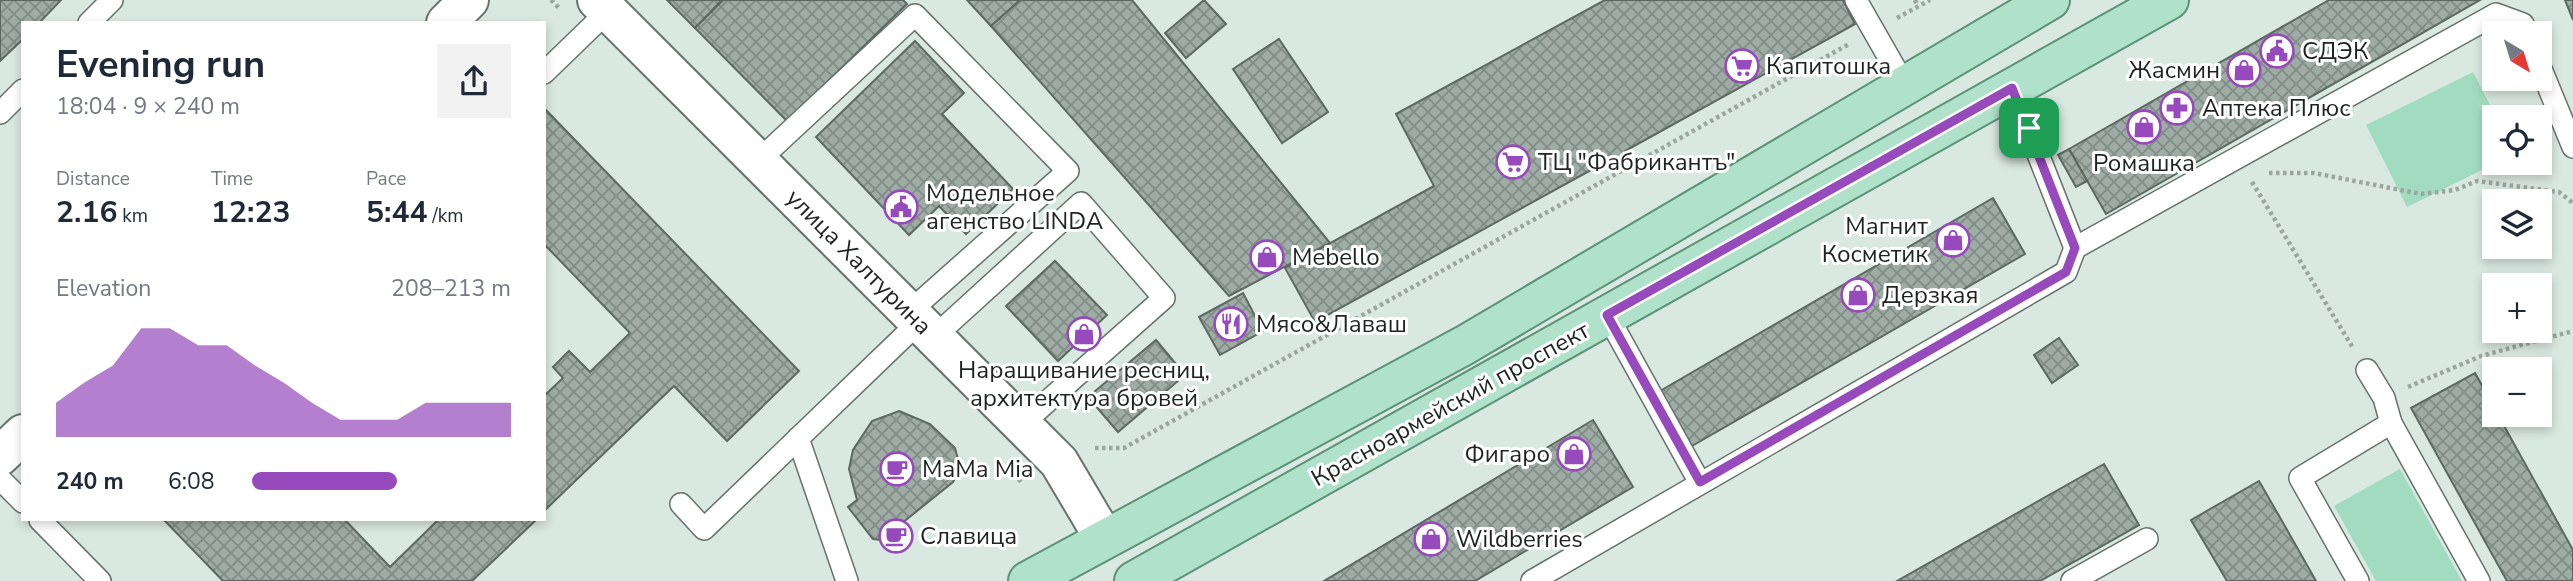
<!DOCTYPE html>
<html lang="en">
<head>
<meta charset="utf-8">
<style>
	body { margin:0; font-family:"Nunito Sans",sans-serif; background:#f2f2f3; color:#1f2937; height:100vh; display:flex; flex-direction:column; font-size:26px; white-space:nowrap }
	* { box-sizing:border-box; margin:0 }
	p { font-size:23px; color:#747a83 }
	.icon { flex:none; width:38px; height:38px; fill:none; stroke:currentColor; stroke-width:2; stroke-linecap:round; stroke-linejoin:round }
	.map { position:relative; flex:1; overflow:hidden }
	.details { position:absolute; left:21px; top:21px; width:525px; height:500px; display:flex; flex-direction:column; background:#fff; border-radius:0px; box-shadow:0 4px 10px #0003 }
	.details>* { flex:none }
	.needle { width:46px; rotate:142deg }
	.controls { position:absolute; left:2482px; top:21px; display:grid; gap:14px }
	.controls a { display:grid; place-items:center; width:70px; height:70px; border-radius:0px; background:#fff; box-shadow:0 4px 10px #0003; font-size:35px }
	.pin { position:absolute; display:grid; place-items:center; width:60px; height:60px; color:#fff; margin:-30px; border-radius:14px; box-shadow:0 4px 10px #0006 }
	.round { display:grid; place-items:center; flex:none; width:74px; height:74px; border-radius:0px; background:#f2f2f3 }
	.head { display:flex; align-items:center; justify-content:space-between; height:119px; padding:0 35px }
	h1 { font-size:38px; font-weight:700; line-height:52px }
	.metrics { display:grid; grid-template-columns:repeat(3,1fr); gap:10px; height:119px; padding:7px 35px }
	.metrics div { display:grid; align-content:center }
	.metrics b { font-size:30px; font-weight:700 }
	.metrics small { font-size:19px; font-weight:400 }
	.metrics p { font-size:19px }
	.chart { height:196px; padding:14px 35px }
	.chart p { display:flex; justify-content:space-between }
	.chart svg { width:100%; height:126px; margin-top:7px; fill:#964abb; opacity:.7 }
	ul { padding:0 35px; list-style:none; font-size:23px }
	li { display:grid; grid-template-columns:112px 84px 1fr; align-items:center; height:52px }
	li i { height:18px; border-radius:9px; background:#964abb }
	.map>svg:first-child { display:block }
	.park { fill:#a2dcc0 }
	.building { fill:url(#building-cross-hatch); stroke:#5c6963; stroke-width:2 }
	.lines { fill:none; stroke-linecap:round; stroke-linejoin:round }
	.service-casing { stroke:#66736c; stroke-width:24 }
	.minor-casing { stroke:#66736c; stroke-width:42 }
	.primary-casing { stroke:#5b9278; stroke-width:42 }
	.path { stroke:#9aa69f; stroke-width:4.5; stroke-dasharray:3.5 3.5; stroke-linecap:butt }
	.service { stroke:#fff; stroke-width:21 }
	.minor { stroke:#fff; stroke-width:38 }
	.primary { stroke:#b0e1ca; stroke-width:38 }
	.route-casing { stroke:#fff; stroke-width:14 }
	.route { stroke:#964abb; stroke-width:9 }
	.labels { text-anchor:middle; stroke-width:6; stroke-linejoin:round; paint-order:stroke }
	.poi-label { font-size:24px; fill:#1f2421; stroke:#fff; text-anchor:start }
	.street-label { font-size:24px; fill:#1f2421; stroke:#fff }
</style>
</head>
<body>
<div class="map">
<svg width="2573" height="581" viewBox="0 0 2573 581">
	<defs>
		<pattern id="building-cross-hatch" width="8" height="8" patternUnits="userSpaceOnUse" patternTransform="scale(1.75)"><rect width="8" height="8" fill="#9faca5"/><path d="M0 0l8 8M0 8l8-8" fill="none" stroke="#818c86"/></pattern>
	</defs>
	<rect width="100%" height="100%" fill="#d9e8e0"/>
	<g class="park">
		<polygon points="2473,72 2496,117 2496,163 2407,207 2366,125"/>
		<polygon points="2400,469 2462,581 2376,581 2334,506"/>
	</g>
	<g class="building">
		<polygon points="0,0 61,0 39,23 23,23 23,39 0,61"/>
		<polygon points="667,0 722,0 695,28"/>
		<polygon points="723,0 903,0 907,4 787,121 695,28"/>
		<polygon points="967,0 1020,0 991,26"/>
		<polygon points="1020,0 1132,0 1330,243 1229,296 991,26"/>
		<polygon points="1204,0 1226,24 1186,58 1165,33"/>
		<polygon points="1605,0 1843,0 1855,24 1625,151 1629,158 1614,165 1611,159 1315,322 1285,268 1434,186 1396,114"/>
		<polygon points="2329,0 2480,0 2106,214 2069,149"/>
		<polygon points="2565,0 2573,0 2573,20"/>
		<polygon points="1279,39 1328,112 1282,143 1233,69"/>
		<polygon points="915,41 964,93 942,114 1013,189 966,234 939,206 909,235 816,137"/>
		<polygon points="544,108 799,371 727,441 674,386 544,511 544,396 563,378 553,367 569,351 590,372 630,333 544,244"/>
		<polygon points="2069,149 2087,181 2076,187 2058,155"/>
		<polygon points="1993,198 2025,254 1692,446 1660,391"/>
		<polygon points="1055,261 1107,315 1058,361 1006,306"/>
		<polygon points="1243,293 1263,331 1220,355 1199,317"/>
		<polygon points="2059,338 2078,365 2052,383 2034,355"/>
		<polygon points="1156,340 1185,375 1118,432 1088,397"/>
		<polygon points="2475,373 2494,407 2494,415 2498,415 2573,550 2573,581 2507,581 2411,408"/>
		<polygon points="899,411 930,424 955,448 959,463 957,474 953,482 881,540 873,539 848,507 857,500 849,469 853,450 872,421"/>
		<polygon points="1593,420 1633,487 1475,581 1324,581"/>
		<polygon points="2104,464 2139,525 2040,581 1897,581"/>
		<polygon points="2259,481 2282,521 2316,581 2227,581 2191,520"/>
		<polygon points="164,520 345,520 390,567 438,520 536,520 472,581 223,581"/>
	</g>
	<g class="lines">
		<defs>
			<g id="service">
				<polyline points="1856,0 1904,84"/>
				<polyline points="89,23 112,0"/>
				<polyline points="2539,64 2573,147"/>
				<polyline points="544,73 608,11"/>
				<polyline points="2012,88 2075,248"/>
				<polyline points="0,113 23,90"/>
				<polyline points="758,161 915,15 1068,171 909,312"/>
				<polyline points="1607,315 1700,483"/>
				<polyline points="934,337 1081,203 1164,298 1022,424"/>
				<polyline points="2367,370 2384,398 2391,423 2479,581"/>
				<polyline points="798,438 847,581"/>
				<polyline points="0,479 23,502"/>
				<polyline points="681,504 704,529 919,322"/>
				<polyline points="40,520 100,581"/>
				<polyline points="1532,581 2066,272 2075,248 2496,14 2523,24 2527,33"/>
				<polyline points="2072,581 2147,539"/>
				<polyline points="2358,581 2300,478 2391,423"/>
			</g>
			<g id="minor">
				<polyline points="597,0 1059,462 1104,538"/>
				<polyline points="446,23 469,0"/>
				<polyline points="0,456 23,434"/>
			</g>
			<g id="primary">
				<polyline points="1028,581 1465,345 2050,0"/>
				<polyline points="1134,581 2169,0"/>
			</g>
		</defs>
		<use href="#service" class="service-casing"/>
		<use href="#minor" class="minor-casing"/>
		<use href="#primary" class="primary-casing"/>
		<g class="path">
			<polyline points="551,0 560,9"/>
			<polyline points="1915,0 1918,6"/>
			<polyline points="1897,18 1930,0"/>
			<polyline points="2269,173 2314,173 2421,194 2455,190 2477,181 2559,192 2573,203"/>
			<polyline points="2252,182 2353,348"/>
			<polyline points="2408,387 2481,356 2573,331"/>
			<polyline points="1095,448 1124,448 1849,44"/>
			<polyline points="1014,474 1023,484"/>
		</g>
		<use href="#service" class="service"/>
		<use href="#minor" class="minor"/>
		<use href="#primary" class="primary"/>
	</g>
	<g class="lines">
		<defs>
			<polygon id="route" points="2012,88 2075,248 2066,272 1700,482 1607,315"/>
		</defs>
		<use href="#route" class="route-casing"/>
		<use href="#route" class="route"/>
	</g>
	<defs>
		<symbol id="civic-ring" viewBox="-11 -11 22 22"><circle r="9.5" fill="#fff" stroke="#964abb" stroke-width="1.5"/><path d="M-.6-6.5H3V-4.5H.6V-3L4-1V1h2V6H-6V1h2V-1L-.6-3ZM-1.2 2.5V6h2.4V2.5Z" fill="#964abb"/></symbol>
		<symbol id="supermarket-ring" viewBox="-11 -11 22 22"><circle r="9.5" fill="#fff" stroke="#964abb" stroke-width="1.5"/><path d="M-6-5.5h2.5l.6 2H6L4.5 2H-2.5L-4.4-4H-6ZM-1.5 3.2a1.3 1.3 0 1 0 .1 0ZM3 3.2a1.3 1.3 0 1 0 .1 0Z" fill="#964abb"/></symbol>
		<symbol id="shop-ring" viewBox="-11 -11 22 22"><circle r="9.5" fill="#fff" stroke="#964abb" stroke-width="1.5"/><path d="M-5-2.5h2.3a2.7 3.5 0 0 1 5.4 0H5L5.5 6h-11ZM-1.5-2.5h3a1.5 2.3 0 0 0-3 0Z" fill="#964abb"/></symbol>
		<symbol id="pharmacy-ring" viewBox="-11 -11 22 22"><circle r="9.5" fill="#fff" stroke="#964abb" stroke-width="1.5"/><path d="M-2-6h4v4h4v4h-4v4h-4v-4h-4v-4h4Z" fill="#964abb"/></symbol>
		<symbol id="restaurant-ring" viewBox="-11 -11 22 22"><circle r="9.5" fill="#fff" stroke="#964abb" stroke-width="1.5"/><path d="M-5-6h1v4h1v-4h1v4h1v-4h1v5L-1.5 .5V6h-2V.5L-5-1ZM5-6V6H3V1.5H1.5Q1.5-4 5-6Z" fill="#964abb"/></symbol>
		<symbol id="cafe-ring" viewBox="-11 -11 22 22"><circle r="9.5" fill="#fff" stroke="#964abb" stroke-width="1.5"/><path d="M-5.5-4.5H6V0H3Q3 3.5 0 3.5H-2.5Q-5.5 3.5-5.5 0ZM3-3.2v2h1.7v-2ZM-6 4.5H4V6H-6Z" fill="#964abb"/></symbol>
	</defs>
	<g fill-rule="evenodd">
		<use href="#civic-ring" x="2258" y="32" width="38" height="38"/>
		<use href="#supermarket-ring" x="1723" y="47" width="38" height="38"/>
		<use href="#shop-ring" x="2225" y="51" width="38" height="38"/>
		<use href="#pharmacy-ring" x="2158" y="89" width="38" height="38"/>
		<use href="#shop-ring" x="2125" y="108" width="38" height="38"/>
		<use href="#supermarket-ring" x="1494" y="143" width="38" height="38"/>
		<use href="#civic-ring" x="882" y="188" width="38" height="38"/>
		<use href="#shop-ring" x="1934" y="221" width="38" height="38"/>
		<use href="#shop-ring" x="1248" y="238" width="38" height="38"/>
		<use href="#shop-ring" x="1839" y="276" width="38" height="38"/>
		<use href="#restaurant-ring" x="1212" y="305" width="38" height="38"/>
		<use href="#shop-ring" x="1065" y="315" width="38" height="38"/>
		<use href="#shop-ring" x="1555" y="435" width="38" height="38"/>
		<use href="#cafe-ring" x="878" y="450" width="38" height="38"/>
		<use href="#cafe-ring" x="877" y="517" width="38" height="38"/>
		<use href="#shop-ring" x="1412" y="520" width="38" height="38"/>
	</g>
	<g class="labels">
		<g class="poi-label">
			<text x="2302" y="59">СДЭК</text>
			<text x="1766" y="74">Капитошка</text>
			<text x="2220" y="78" text-anchor="end">Жасмин</text>
			<text x="2202" y="116">Аптека Плюс</text>
			<text x="1538" y="170">ТЦ "Фабрикантъ"</text>
			<text x="2144" y="171" text-anchor="middle">Ромашка</text>
			<text x="926" y="201">Модельное<tspan x="926" dy="28">агенство LINDA</tspan></text>
			<text x="1928" y="234" text-anchor="end">Магнит<tspan x="1928" dy="28">Косметик</tspan></text>
			<text x="1292" y="265">Mebello</text>
			<text x="1882" y="303">Дерзкая</text>
			<text x="1256" y="332">Мясо&amp;Лаваш</text>
			<text x="1084" y="378" text-anchor="middle">Наращивание ресниц,<tspan x="1084" dy="28">архитектура бровей</tspan></text>
			<text x="1550" y="462" text-anchor="end">Фигаро</text>
			<text x="922" y="477">MaMa Mia</text>
			<text x="920" y="544">Славица</text>
			<text x="1456" y="547">Wildberries</text>
		</g>
		<g class="street-label">
			<text transform="translate(859 262) rotate(45)" y="8">улица Халтурина</text>
			<text transform="translate(1450 404) rotate(-29)" y="8">Красноармейский проспект</text>
		</g>
	</g>
</svg>
<div class="controls">
<a><svg class="needle" viewBox="-14 -14 28 28"><path d="M0-13l5 13h-10z" fill="#e53935"/><path d="M0 13l5-13h-10z" fill="#747a83"/></svg></a>
<a><svg class="icon" aria-label="locate" viewBox="0 0 24 24"><circle cx="12" cy="12" r="6"/><path d="M12 2v4M12 18v4M2 12h4M18 12h4"/></svg></a>
<a><svg class="icon" aria-label="layers" viewBox="0 0 24 24"><path d="M12 4l9 5-9 5-9-5zM3 14l9 5 9-5"/></svg></a>
<a>+</a>
<a>−</a>
</div>
<div class="pin" style="left:2029px;top:128px;background:#1e9e55"><svg class="icon" aria-label="arrive" viewBox="0 0 24 24"><path d="M6 21V4h12l-3 4 3 4H6"/></svg></div>
<section class="details">
<div class="head"><div><h1>Evening run</h1><p>18:04 · 9 × 240 m</p></div><a class="round"><svg class="icon" aria-label="share" viewBox="0 0 24 24"><path d="M12 15V3M7 8l5-5 5 5M5 13v7h14v-7"/></svg></a></div>
<div class="metrics">
<div><p>Distance</p><b>2.16<small> km</small></b></div>
<div><p>Time</p><b>12:23</b></div>
<div><p>Pace</p><b>5:44<small> /km</small></b></div>
</div>
<div class="chart"><p><span>Elevation</span>208–213 m</p>
<svg viewBox="0 0 160 44" preserveAspectRatio="none"><path d="M0 44V32L10 25L20 19L30 6L40 6L50 12L60 12L70 19L80 25L90 32L100 38L110 38L120 38L130 32L140 32L150 32L160 32V44z"/></svg>
</div>
<ul>
<li><b>240 m</b>6:08<i style="width:56%"></i></li>
</ul>
</section>
</div>
</body>
</html>
